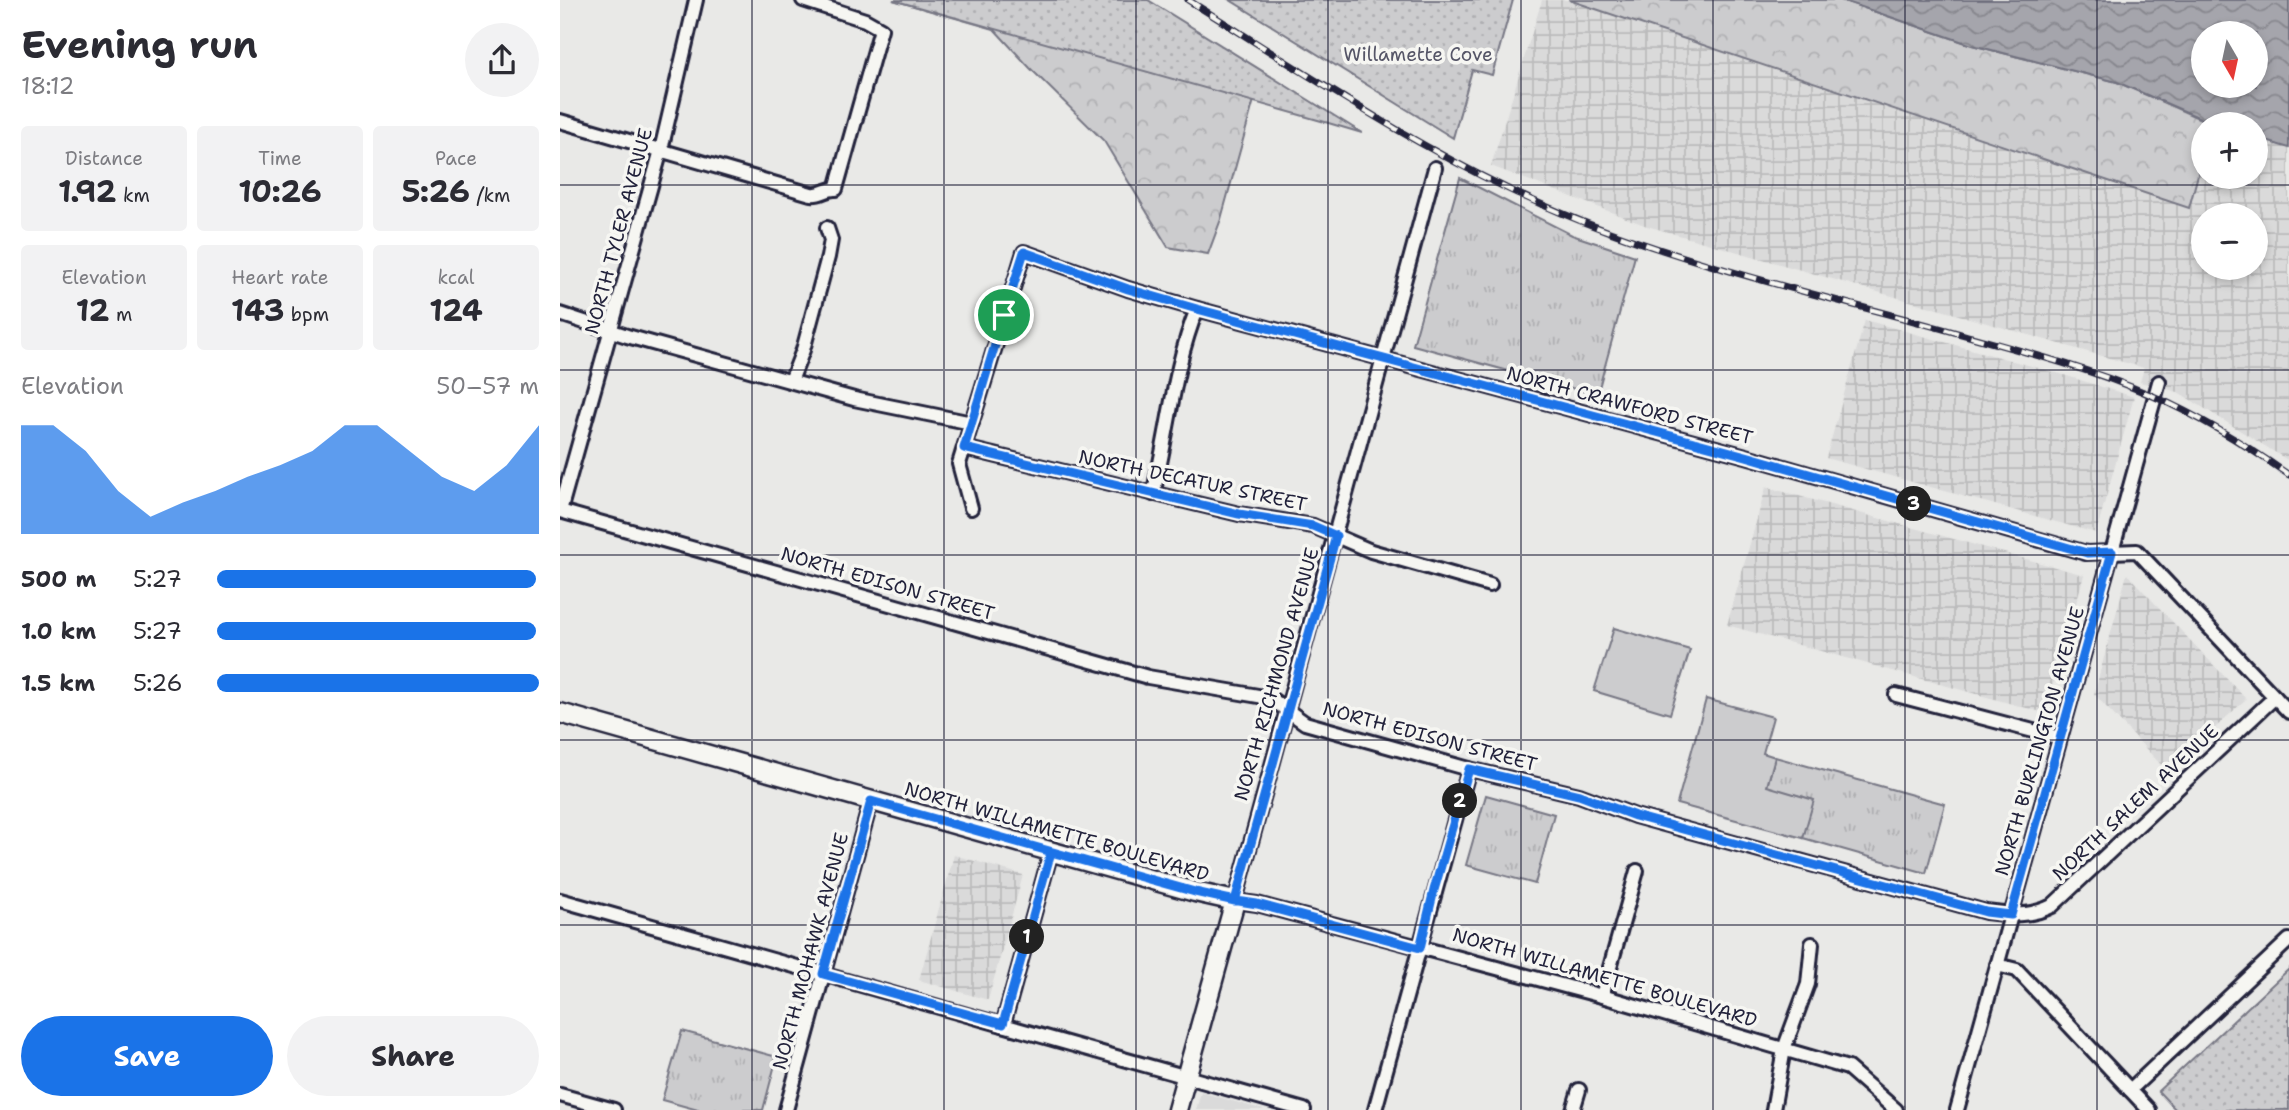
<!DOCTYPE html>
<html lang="en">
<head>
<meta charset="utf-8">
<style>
	body { margin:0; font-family:"Shantell Sans",sans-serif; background:#f2f2f3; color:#2b2b33; height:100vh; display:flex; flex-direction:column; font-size:26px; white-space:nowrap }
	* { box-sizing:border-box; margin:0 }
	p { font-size:23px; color:#7c7c81 }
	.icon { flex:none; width:38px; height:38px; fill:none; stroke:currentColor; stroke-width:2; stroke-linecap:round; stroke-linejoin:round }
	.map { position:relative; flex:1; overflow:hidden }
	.side { display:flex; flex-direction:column; background:#fff; width:560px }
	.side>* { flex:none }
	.needle { width:46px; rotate:171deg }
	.buttons { position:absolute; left:1631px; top:21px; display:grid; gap:14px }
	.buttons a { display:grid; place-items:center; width:77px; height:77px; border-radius:50%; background:#fff; box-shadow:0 4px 10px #0003; font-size:35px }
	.pin { position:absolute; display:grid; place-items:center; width:60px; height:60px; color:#fff; margin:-30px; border:4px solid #fff; border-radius:50%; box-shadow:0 2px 7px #0007 }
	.km { position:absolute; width:35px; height:35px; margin:-18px; border-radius:50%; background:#222; color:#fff; font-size:19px; line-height:35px; text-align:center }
	.round { display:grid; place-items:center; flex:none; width:74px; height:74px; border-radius:37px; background:#f2f2f3 }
	.headline { display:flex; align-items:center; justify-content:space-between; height:119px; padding:0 21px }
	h1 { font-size:38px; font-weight:700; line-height:52px }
	.metrics { display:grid; grid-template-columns:repeat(3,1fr); gap:10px; height:119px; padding:7px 21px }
	.metrics div { display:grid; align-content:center; border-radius:7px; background:#f2f2f3; text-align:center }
	.metrics b { font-size:30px; font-weight:700 }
	.metrics small { font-size:19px; font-weight:400 }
	.metrics p { font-size:19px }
	.chart { height:196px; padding:14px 21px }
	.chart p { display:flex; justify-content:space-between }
	.chart svg { width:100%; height:126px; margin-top:7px; fill:#1a73e8; opacity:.7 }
	.action { display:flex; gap:14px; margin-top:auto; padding:14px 21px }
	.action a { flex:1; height:80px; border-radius:42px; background:#1a73e8; color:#fff; font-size:28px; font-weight:700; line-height:80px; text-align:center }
	.action a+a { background:#f2f2f3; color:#2b2b33 }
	ul { padding:0 21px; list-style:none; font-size:23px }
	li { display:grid; grid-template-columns:112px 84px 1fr; align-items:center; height:52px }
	li i { height:18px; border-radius:9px; background:#1a73e8 }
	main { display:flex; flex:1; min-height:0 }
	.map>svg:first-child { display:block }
	.built { fill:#dadada }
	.industrial { fill:url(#industrial-grid); fill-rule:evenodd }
	.grass { fill:url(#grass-tufts); stroke:#777784; stroke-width:2 }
	.forest { fill:url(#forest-crowns); stroke:#777784; stroke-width:2 }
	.park { fill:url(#park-dots); stroke:#777784; stroke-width:2 }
	.garden { fill:#ccccce; stroke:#777784; stroke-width:2 }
	.water { fill:url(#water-waves); stroke:#71717f; stroke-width:2; fill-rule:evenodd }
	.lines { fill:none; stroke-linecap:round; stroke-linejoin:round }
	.street-casing { stroke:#22223b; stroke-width:18 }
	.secondary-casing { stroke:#22223b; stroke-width:23 }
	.street { stroke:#f6f6f2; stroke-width:12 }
	.secondary { stroke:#f6f6f2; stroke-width:18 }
	.rail-casing { stroke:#22223b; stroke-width:7 }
	.rail { stroke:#f6f6f2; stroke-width:4.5; stroke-dasharray:13; stroke-linecap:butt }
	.route-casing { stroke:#fff; stroke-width:14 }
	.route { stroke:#1a73e8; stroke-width:9 }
	.grid { fill:none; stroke:#22223b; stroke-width:2; stroke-opacity:0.55 }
	.labels { text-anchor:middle; stroke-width:7; stroke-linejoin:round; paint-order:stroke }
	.park-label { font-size:19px; fill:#555567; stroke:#f6f6f2 }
	.street-label { font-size:19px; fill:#22223b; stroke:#f6f6f2 }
</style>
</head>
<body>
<main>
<section class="side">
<div class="headline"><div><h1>Evening run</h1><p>18:12</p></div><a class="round"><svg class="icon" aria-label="share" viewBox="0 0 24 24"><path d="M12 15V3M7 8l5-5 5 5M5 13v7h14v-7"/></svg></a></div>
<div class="metrics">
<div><p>Distance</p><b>1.92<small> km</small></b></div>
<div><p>Time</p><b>10:26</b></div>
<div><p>Pace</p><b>5:26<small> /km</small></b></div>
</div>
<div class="metrics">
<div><p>Elevation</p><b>12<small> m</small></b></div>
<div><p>Heart rate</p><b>143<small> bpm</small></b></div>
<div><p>kcal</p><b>124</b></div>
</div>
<div class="chart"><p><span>Elevation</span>50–57 m</p>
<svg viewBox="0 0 160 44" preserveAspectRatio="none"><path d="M0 44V6L10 6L20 15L30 29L40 38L50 33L60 29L70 24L80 20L90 15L100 6L110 6L120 15L130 24L140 29L150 20L160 6V44z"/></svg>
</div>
<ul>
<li><b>500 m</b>5:27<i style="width:99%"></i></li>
<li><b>1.0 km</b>5:27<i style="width:99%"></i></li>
<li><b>1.5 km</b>5:26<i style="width:100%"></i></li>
</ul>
<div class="action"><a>Save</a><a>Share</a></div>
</section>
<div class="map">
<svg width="1729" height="1110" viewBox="0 0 1729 1110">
	<defs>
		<pattern id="industrial-grid" width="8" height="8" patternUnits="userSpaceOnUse" patternTransform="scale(1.75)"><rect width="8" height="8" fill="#dadada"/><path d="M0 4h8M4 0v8" fill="none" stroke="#bbbbbc"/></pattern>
		<pattern id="grass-tufts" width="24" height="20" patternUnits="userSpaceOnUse" patternTransform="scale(1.75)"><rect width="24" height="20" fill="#ccccce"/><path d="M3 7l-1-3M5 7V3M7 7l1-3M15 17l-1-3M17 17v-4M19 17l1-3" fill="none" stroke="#afafb2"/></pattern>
		<pattern id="forest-crowns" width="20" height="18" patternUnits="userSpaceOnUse" patternTransform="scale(1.75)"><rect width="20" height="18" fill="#ccccce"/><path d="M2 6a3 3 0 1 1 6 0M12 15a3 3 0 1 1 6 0" fill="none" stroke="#afafb2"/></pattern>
		<pattern id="park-dots" width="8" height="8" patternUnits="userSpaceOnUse" patternTransform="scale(1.75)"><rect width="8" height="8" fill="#ccccce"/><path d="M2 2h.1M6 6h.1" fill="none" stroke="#afafb2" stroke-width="1.8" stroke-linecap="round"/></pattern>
		<pattern id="water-waves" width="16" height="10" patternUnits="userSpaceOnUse" patternTransform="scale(1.75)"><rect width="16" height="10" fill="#a5a5ac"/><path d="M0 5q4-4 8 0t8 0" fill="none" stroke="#86868d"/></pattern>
	</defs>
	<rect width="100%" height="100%" fill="#e9e9e7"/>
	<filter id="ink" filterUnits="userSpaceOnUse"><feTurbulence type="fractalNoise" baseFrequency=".0143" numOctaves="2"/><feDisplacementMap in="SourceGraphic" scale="14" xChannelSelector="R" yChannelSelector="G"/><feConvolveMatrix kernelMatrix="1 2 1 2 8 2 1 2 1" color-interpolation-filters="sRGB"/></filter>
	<g filter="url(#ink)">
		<polygon class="built" points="641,1092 704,1110 636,1110"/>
		<g class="industrial">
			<path d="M 982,0 L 1009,0 L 1628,207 L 1643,156 L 1643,177 L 1696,177 L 1696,138 L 1729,148 L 1729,461 L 1618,392 L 1580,382 L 1584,368 L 1087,226 L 931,166 ZM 1643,215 L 1696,215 L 1696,268 L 1643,268 Z"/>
			<polygon points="1305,320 1504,375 1574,397 1536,533 1266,458"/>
			<polygon points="1206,487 1524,575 1485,713 1167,625"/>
			<polygon points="1567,574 1686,699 1608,772 1534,694"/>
			<polygon points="394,855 463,875 428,1000 359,980"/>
		</g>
		<g class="grass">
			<polygon points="900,178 1012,235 1075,256 1037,395 853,345"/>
			<polygon points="1215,757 1385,804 1366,873 1243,838 1253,800 1207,787"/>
			<polygon points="926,795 994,814 975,884 906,865"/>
			<polygon points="122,1031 217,1057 203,1110 138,1110 102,1100"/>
		</g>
		<g class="forest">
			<polygon points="333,0 588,0 694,100 661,219 648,254 608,247 544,141 470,68 434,29"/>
			<polygon points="1009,0 1281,0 1412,45 1557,82 1652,124 1643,124 1643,156 1629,208"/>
		</g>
		<g class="park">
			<polygon points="333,0 588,0 802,133 765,122"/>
			<polygon points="670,0 953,0 932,75 912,70 893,138"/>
			<polygon points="1729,969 1729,1110 1616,1110 1598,1091"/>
		</g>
		<g class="garden">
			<polygon points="1054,628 1130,650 1110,714 1034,691"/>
			<polygon points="1146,699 1213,717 1203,753 1215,757 1207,786 1254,800 1243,838 1117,804"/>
		</g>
		<path class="water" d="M 1281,0 L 1729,0 L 1729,148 L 1696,138 L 1696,124 L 1654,124 L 1557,82 L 1412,45 ZM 1643,33 L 1696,33 L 1696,86 L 1643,86 Z"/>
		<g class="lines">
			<defs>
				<g id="street">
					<path d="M 0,121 L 251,194 C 260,196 267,188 276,189 L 321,29 L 305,20 L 243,0"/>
					<polyline points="875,168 675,901 697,904 1042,996 1288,1068 1336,1110"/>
					<polyline points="0,314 67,336 294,399 412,423"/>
					<polyline points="231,381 243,350 268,257 271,240 267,228"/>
					<polyline points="404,448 679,514 753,526 811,551 930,585"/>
					<path d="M 593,494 C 609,432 613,368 637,309"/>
					<polyline points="411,508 399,464 464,252 568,289 637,309 1186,456 1526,553 1577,551 1729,712"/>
					<path d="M 0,511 L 588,677 L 710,698 L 745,723 L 909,769 L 1019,795 L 1075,816 L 1426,912 C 1449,915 1471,917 1492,906 L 1715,697"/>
					<polyline points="0,511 101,150 136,0"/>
					<polyline points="1336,695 1500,738"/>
					<polyline points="0,900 744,1110"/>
					<polyline points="1437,965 1457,970 1589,1110"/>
					<polyline points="1042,996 1077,871"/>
					<polyline points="443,1025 491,852"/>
					<polyline points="1570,1090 1729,940"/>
					<polyline points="0,1095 54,1110"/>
					<polyline points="226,1110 311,801"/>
					<path d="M 815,1110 C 846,996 877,882 909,769"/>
					<polyline points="1013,1110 1019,1090"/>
					<polyline points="1213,1110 1224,1049 1248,984 1252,944"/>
					<polyline points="1397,1110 1599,382"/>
				</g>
				<polyline id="secondary" points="0,713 635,892 675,901 617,1110"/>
			</defs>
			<use href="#street" class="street-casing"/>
			<use href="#secondary" class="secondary-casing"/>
			<use href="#street" class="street"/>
			<use href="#secondary" class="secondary"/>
			<defs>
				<path id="rail" d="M 628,0 C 763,84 896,176 1047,231 C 1164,274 1288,302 1408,336 C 1470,353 1533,370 1593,396 C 1641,417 1686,445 1729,475"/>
			</defs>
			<use href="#rail" class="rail-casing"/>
			<use href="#rail" class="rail"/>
		</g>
	</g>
	<g class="lines" filter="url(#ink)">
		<defs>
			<path id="route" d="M 444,315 L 404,448 L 679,514 L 753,526 L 776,536 L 675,901 L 635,892 L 491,852 L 443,1024 L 263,974 L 311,801 L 635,892 C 655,897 676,901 697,904 L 860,948 L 874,890 L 909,769 L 1019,795 L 1075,816 L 1426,912 L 1451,915 L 1552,552 L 1527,553 L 1186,456 L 637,309 L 568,289 L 464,252 L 444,315"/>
		</defs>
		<use href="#route" class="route-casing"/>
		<use href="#route" class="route"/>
	</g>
	<path class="grid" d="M 192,0 L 192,1110M 384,0 L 384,1110M 576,0 L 576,1110M 768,0 L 768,1110M 961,0 L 961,1110M 1153,0 L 1153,1110M 1345,0 L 1345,1110M 1537,0 L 1537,1110M 0,185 L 1729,185M 0,370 L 1729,370M 0,555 L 1729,555M 0,740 L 1729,740M 0,925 L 1729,925"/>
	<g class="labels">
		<g class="park-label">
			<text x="858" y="61">Willamette Cove</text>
		</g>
		<g class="street-label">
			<text transform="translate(58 231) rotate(-75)" y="7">NORTH TYLER AVENUE</text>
			<text transform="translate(1070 405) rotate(15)" y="7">NORTH CRAWFORD STREET</text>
			<text transform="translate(633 480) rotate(12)" y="7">NORTH DECATUR STREET</text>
			<text transform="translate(328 583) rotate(16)" y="7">NORTH EDISON STREET</text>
			<text transform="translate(716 674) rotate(-74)" y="7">NORTH RICHMOND AVENUE</text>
			<text transform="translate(870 736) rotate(15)" y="7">NORTH EDISON STREET</text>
			<text transform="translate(1479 741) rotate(-74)" y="7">NORTH BURLINGTON AVENUE</text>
			<text transform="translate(1575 802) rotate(-43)" y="7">NORTH SALEM AVENUE</text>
			<text transform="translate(497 831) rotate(16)" y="7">NORTH WILLAMETTE BOULEVARD</text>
			<text transform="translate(250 951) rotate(-75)" y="7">NORTH MOHAWK AVENUE</text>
			<text transform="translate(1045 977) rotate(16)" y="7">NORTH WILLAMETTE BOULEVARD</text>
		</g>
	</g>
</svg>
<div class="buttons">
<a><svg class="needle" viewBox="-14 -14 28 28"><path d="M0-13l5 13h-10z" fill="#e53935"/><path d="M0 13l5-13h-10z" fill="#7c7c81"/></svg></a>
<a>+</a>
<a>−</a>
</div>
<div class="pin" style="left:444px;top:315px;background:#1e9e55"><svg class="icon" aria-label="arrive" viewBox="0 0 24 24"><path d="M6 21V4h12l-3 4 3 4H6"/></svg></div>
<b class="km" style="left:467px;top:937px">1</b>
<b class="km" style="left:900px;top:801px">2</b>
<b class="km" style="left:1354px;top:504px">3</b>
</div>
</main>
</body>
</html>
